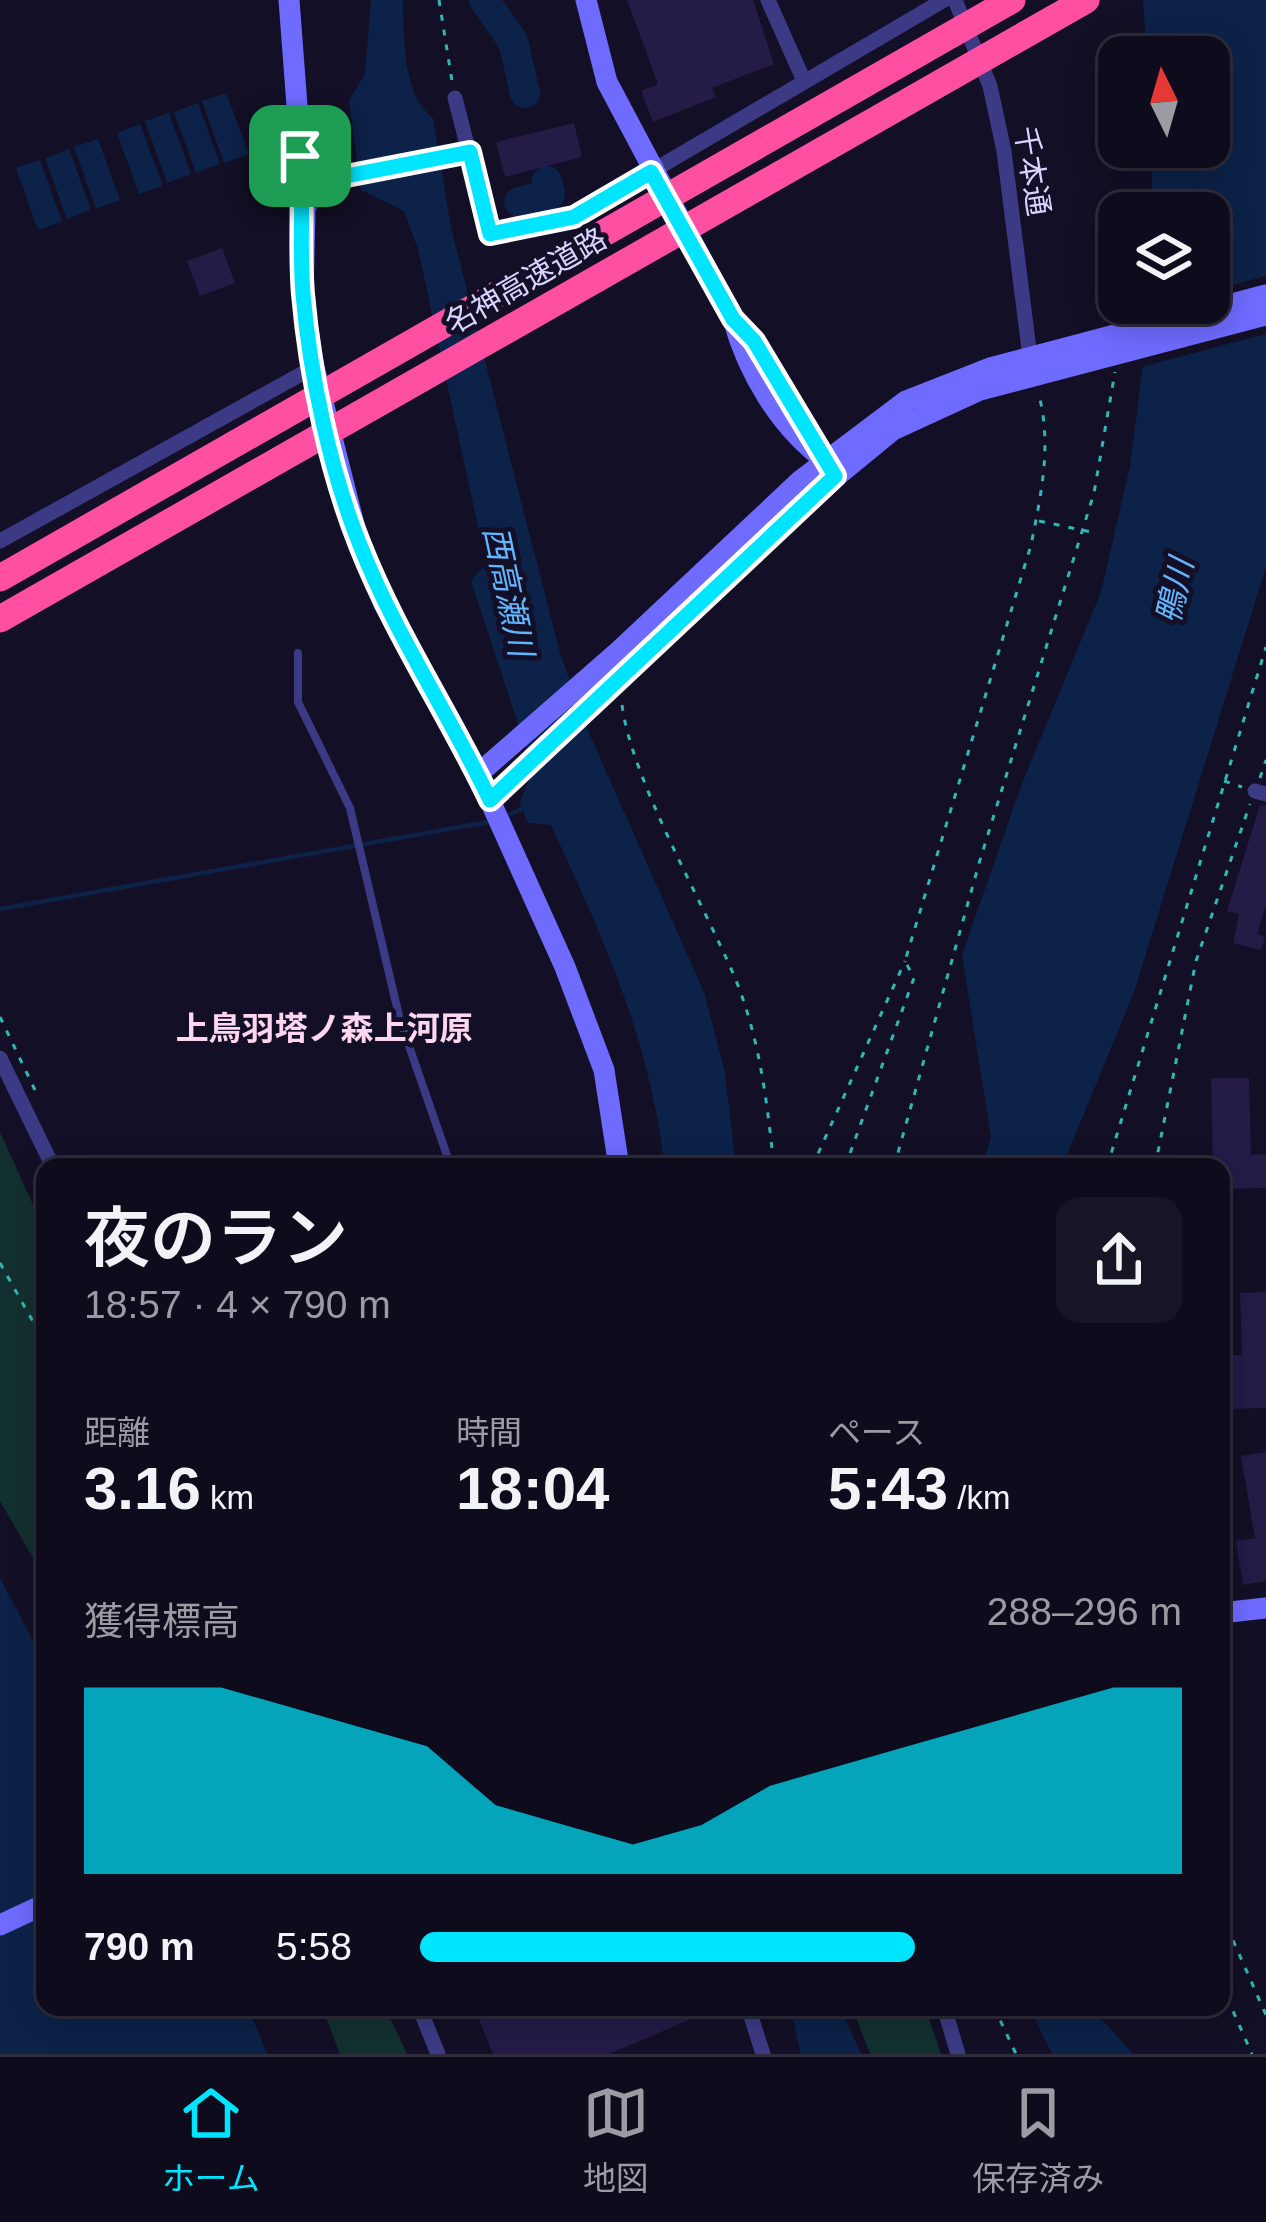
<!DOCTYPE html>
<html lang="ja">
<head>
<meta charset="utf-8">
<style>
	body { margin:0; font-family:Arial,"Noto Sans JP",sans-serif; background:#171425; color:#f1f3f6; height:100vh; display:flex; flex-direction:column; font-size:45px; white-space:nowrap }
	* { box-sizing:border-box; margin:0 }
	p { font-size:39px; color:#9b9ba3 }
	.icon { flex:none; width:66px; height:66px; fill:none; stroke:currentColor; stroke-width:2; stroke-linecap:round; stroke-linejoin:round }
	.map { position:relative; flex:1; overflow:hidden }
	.panel { position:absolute; left:36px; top:1158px; width:1194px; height:858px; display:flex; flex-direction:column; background:#0e0b1c; border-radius:24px; box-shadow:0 6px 30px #0003,0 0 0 3px #2e2b3b }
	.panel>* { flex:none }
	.needle { width:78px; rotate:355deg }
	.controls { position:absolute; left:1098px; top:36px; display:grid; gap:24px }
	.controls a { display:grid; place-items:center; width:132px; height:132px; border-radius:24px; background:#0e0b1c; box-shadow:0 6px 30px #0003,0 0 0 3px #2e2b3b; font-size:60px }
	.pin { position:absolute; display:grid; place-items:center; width:102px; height:102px; color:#fff; margin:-51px; border-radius:24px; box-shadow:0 6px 18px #0006 }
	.round { display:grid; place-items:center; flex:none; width:126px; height:126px; border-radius:24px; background:#171425 }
	.headline { display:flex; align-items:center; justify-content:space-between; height:204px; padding:0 48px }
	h1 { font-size:66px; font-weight:600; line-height:90px }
	.stats { display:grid; grid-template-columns:repeat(3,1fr); gap:18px; height:204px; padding:12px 48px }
	.stats div { display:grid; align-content:center }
	.stats b { font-size:60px; font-weight:600 }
	.stats small { font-size:33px; font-weight:400 }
	.stats p { font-size:33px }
	.chart { height:336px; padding:24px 48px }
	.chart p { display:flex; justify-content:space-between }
	.chart svg { width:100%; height:216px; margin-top:12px; fill:#00e5ff; opacity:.7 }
	ul { padding:0 48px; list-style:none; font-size:39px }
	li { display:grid; grid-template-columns:192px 144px 1fr; align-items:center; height:90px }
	li i { height:30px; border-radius:15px; background:#00e5ff }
	.tab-bar { display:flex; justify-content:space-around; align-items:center; height:168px; border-top:3px solid #2e2b3b; background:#0e0b1c; font-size:33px; color:#9b9ba3 }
	.tab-bar a { display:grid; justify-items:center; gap:6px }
	.tab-bar .active { color:#00e5ff }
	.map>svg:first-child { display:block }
	.green { fill:#12302f }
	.water { fill:#0c2248 }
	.pier { fill:#130f26 }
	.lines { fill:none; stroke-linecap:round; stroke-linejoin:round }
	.stream { stroke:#0c2248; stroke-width:4.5 }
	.river { stroke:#0c2248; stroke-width:30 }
	.building { fill:#241b47 }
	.path { stroke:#2fb8b0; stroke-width:3; stroke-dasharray:6 9; stroke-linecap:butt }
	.lane { stroke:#3d3a85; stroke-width:8 }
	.street { stroke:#3d3a85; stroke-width:15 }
	.secondary { stroke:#6f6bff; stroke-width:21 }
	.highway { stroke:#ff4fa3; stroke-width:27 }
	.route-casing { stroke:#fff; stroke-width:24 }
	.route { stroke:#00e5ff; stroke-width:15 }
	.labels { text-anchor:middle; stroke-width:10; stroke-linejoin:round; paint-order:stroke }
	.street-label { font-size:30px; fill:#d9d4ff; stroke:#130f26 }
	.water-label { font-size:33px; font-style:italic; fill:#62b6ff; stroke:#130f26 }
	.neighbourhood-label { font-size:33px; font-weight:bold; fill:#ffd6f0; stroke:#130f26 }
</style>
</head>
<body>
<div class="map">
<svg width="1266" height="2054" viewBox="0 0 1266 2054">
	<rect width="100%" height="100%" fill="#130f26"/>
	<g class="green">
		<polygon points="0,1132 45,1231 45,1579 0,1501"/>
		<polygon points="322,2007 385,2007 407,2054 340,2054"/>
		<polygon points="852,2007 925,2007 941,2054 870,2054"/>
	</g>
	<g class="water">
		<path d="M 371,0 L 403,0 C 404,36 402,95 433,118 L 451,228 L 560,653 L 589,733 L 704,992 L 725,1073 L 736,1167 L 665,1167 C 647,1032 607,947 551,825 L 528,823 L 520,802 L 533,769 L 471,581 L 486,564 L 418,249 L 404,211 L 361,190 L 349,100 L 365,74 Z"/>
		<polygon points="1143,0 1266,0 1266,567 1134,992 1062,1167 982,1167 991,1137 962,955 1021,786 1101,592 1130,466 1151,303 1209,303 1209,213 1152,213 1152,147 1209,147 1209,57 1147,57"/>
		<polygon points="226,93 249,154 224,163 202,101"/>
		<polygon points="198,103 220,164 196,173 174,112"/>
		<polygon points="169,113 191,174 167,183 145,121"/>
		<polygon points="140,124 163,186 139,194 117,133"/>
		<polygon points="98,139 120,200 96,209 74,147"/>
		<polygon points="69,149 91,210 67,219 45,158"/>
		<polygon points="40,160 62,221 38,230 16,168"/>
		<polygon points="0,1578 45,1663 45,2007 248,2007 267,2054 0,2054"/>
		<polygon points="790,2007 840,2007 861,2054 801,2054"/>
		<polygon points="1029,2007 1091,2007 1133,2054 1052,2054"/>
	</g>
	<polygon class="pier" points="1266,276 1266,334 1137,368 1144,308 1209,303 1209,291"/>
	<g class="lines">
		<g class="stream">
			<polyline points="505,817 527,806"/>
			<polyline points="0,909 494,821"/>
		</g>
		<g class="river">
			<polyline points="484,0 513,41 525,93"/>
			<polyline points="519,202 550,195 547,181"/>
		</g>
	</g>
	<g class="building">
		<polygon points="627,0 753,0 774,64 712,88 716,97 653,122 641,91 658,84"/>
		<polygon points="574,123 582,157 505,177 496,142"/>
		<polygon points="222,248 235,283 200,296 187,261"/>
		<polygon points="1260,805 1266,806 1266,905 1257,934 1265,937 1261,950 1233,943 1239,914 1227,911"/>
		<polygon points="1211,1078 1249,1078 1251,1155 1266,1154 1266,1188 1221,1189 1221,1167 1213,1167"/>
		<polygon points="1266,1292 1266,1408 1221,1409 1221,1356 1242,1355 1240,1293"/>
		<polygon points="1266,1452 1266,1581 1243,1585 1236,1541 1255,1538 1241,1456"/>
		<polygon points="474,2007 719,2007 609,2054 493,2054"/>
	</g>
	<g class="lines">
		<g class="path">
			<polyline points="439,0 452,81"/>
			<polyline points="1114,278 1119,314"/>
			<polyline points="1039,521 1096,533"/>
			<path d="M 622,705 C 632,781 703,902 735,978 C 760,1039 767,1102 774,1167"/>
			<polyline points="1260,778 1266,760"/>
			<polyline points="1224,781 1242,787"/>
			<polyline points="0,1017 35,1090"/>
			<polyline points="812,1167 905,961"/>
			<path d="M 845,1167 L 914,978 L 905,961 L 1031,545 C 1041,495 1052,446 1039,395"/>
			<polyline points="894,1167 980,860 1094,493 1115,372"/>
			<polyline points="1107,1167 1266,647"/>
			<polyline points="1155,1167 1196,961 1250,804"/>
			<polyline points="0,1263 45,1343"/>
			<polyline points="1221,1913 1266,2015"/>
			<polyline points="1221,1984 1252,2054"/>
			<polyline points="994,2007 1016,2054"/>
		</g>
		<polyline class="lane" points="298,653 298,702 350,808 400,1020 451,1167"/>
		<g class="street">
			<polyline points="768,0 804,81"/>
			<polyline points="955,0 990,86 1004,151 1030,357"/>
			<polyline points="455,98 490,234 574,217 944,0"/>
			<polyline points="300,156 336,178 305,211"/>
			<polyline points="336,178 470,152"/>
			<polyline points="0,541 314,367"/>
			<polyline points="1255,791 1266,794"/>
			<polyline points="0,1058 53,1167"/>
			<polyline points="419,2007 438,2054"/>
			<polyline points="748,2007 763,2054"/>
			<polyline points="944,2007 958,2054"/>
		</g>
		<g class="secondary">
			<polyline points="289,0 305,211 303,298 314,367 358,540 384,604 478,774 565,967 604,1070 619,1167"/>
			<path d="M 586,0 L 607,82 L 733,319 C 748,373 780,427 825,460"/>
			<polyline points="737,324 754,341 818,449"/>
			<polyline points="478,774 619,651 800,481 906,401 990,368 1266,295"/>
			<polyline points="490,800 815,494 893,430 980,390 1266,315"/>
			<polyline points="1221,1613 1266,1608"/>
			<polyline points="0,1925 45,1904"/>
		</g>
		<g class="highway">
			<polyline points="0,578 1012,0"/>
			<polyline points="0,619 1086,0"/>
		</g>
	</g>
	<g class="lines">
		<defs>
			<path id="route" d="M 470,152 L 490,234 L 574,217 L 651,172 L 733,319 L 754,341 L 835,476 L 490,800 C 449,714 395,634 360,545 C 330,470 310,375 303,294 C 299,247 304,203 300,156 L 336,178 Z"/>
		</defs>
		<use href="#route" class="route-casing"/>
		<use href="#route" class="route"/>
	</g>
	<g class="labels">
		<g class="street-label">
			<text transform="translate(1032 171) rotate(81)" y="10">千本通</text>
			<text transform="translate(526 281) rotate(-30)" y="10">名神高速道路</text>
		</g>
		<g class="water-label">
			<text transform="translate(509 591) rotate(78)" y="12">西高瀬川</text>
			<text transform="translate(1174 591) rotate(-77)" y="12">鴨川</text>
		</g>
		<g class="neighbourhood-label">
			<text x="324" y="1040">上鳥羽塔ノ森上河原</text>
		</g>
	</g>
</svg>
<div class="controls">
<a><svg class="needle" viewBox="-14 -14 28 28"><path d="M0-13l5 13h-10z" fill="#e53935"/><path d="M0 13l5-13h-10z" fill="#9b9ba3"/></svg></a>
<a><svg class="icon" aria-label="layers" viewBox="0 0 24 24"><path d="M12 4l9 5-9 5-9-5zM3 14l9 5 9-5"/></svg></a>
</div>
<div class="pin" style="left:300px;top:156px;background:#1e9e55"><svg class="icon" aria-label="arrive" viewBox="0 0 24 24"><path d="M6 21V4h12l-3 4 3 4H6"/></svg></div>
<section class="panel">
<div class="headline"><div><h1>夜のラン</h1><p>18:57 · 4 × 790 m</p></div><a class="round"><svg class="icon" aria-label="share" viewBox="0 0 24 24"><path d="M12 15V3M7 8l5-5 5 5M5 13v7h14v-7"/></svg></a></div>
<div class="stats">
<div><p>距離</p><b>3.16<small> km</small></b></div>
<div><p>時間</p><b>18:04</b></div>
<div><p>ペース</p><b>5:43<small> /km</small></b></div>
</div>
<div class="chart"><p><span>獲得標高</span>288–296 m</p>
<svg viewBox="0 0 160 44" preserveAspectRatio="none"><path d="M0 44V6L10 6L20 6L30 10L40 14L50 18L60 30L70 34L80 38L90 34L100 26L110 22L120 18L130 14L140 10L150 6L160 6V44z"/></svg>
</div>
<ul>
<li><b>790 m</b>5:58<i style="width:65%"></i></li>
</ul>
</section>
</div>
<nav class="tab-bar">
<a class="active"><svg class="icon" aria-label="home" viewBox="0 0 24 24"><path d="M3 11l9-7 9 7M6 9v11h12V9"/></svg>ホーム</a>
<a><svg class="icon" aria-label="map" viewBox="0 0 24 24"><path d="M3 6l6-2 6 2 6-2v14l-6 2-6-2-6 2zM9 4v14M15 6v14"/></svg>地図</a>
<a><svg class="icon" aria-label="saved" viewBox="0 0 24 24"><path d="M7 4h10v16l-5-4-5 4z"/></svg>保存済み</a>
</nav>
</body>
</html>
